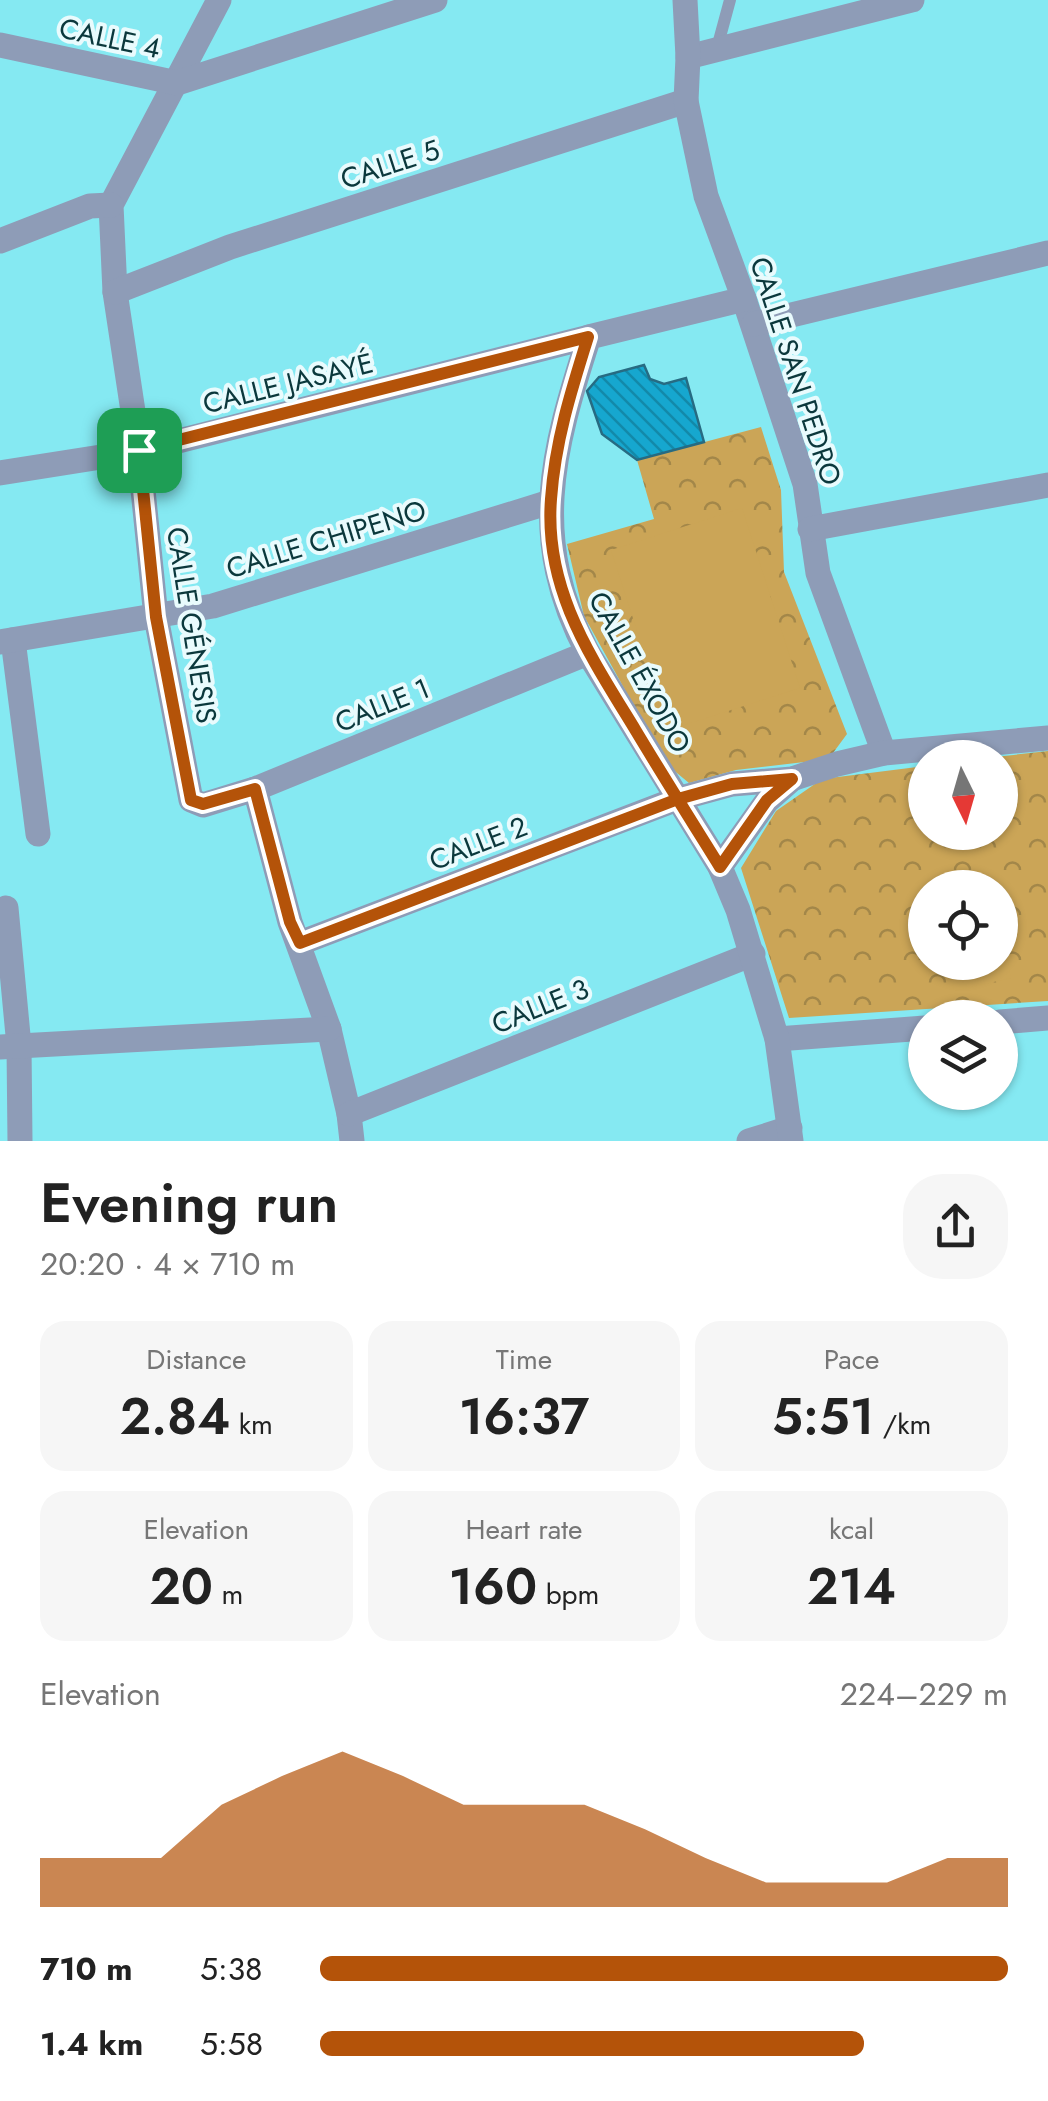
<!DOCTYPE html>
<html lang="en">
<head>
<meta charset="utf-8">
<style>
	body { margin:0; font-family:Jost,sans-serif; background:#f6f6f6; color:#222; height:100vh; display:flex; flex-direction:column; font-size:38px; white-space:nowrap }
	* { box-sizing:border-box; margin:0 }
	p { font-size:32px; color:#767676 }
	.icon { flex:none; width:55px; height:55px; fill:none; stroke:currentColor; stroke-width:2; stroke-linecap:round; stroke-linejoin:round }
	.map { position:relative; height:1141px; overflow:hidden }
	.sheet { display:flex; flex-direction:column; background:#fff; flex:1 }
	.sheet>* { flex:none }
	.needle { width:65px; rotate:175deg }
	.fabs { position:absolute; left:908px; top:740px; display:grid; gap:20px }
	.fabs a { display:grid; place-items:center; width:110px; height:110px; border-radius:50%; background:#fff; box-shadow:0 2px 8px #0004; font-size:50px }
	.pin { position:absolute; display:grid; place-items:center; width:85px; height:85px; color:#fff; margin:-42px; border-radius:20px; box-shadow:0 5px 15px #0006 }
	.round { display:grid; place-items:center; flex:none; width:105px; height:105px; border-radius:40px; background:#f6f6f6 }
	.head { display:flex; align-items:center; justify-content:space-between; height:170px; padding:0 40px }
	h1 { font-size:55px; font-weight:600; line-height:75px }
	.metrics { display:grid; grid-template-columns:repeat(3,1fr); gap:15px; height:170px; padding:10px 40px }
	.metrics div { display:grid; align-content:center; border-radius:25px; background:#f6f6f6; text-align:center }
	.metrics b { font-size:50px; font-weight:600 }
	.metrics small { font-size:28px; font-weight:400 }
	.metrics p { font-size:28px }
	.chart { height:280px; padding:20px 40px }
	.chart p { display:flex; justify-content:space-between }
	.chart svg { width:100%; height:180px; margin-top:10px; fill:#b45309; opacity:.7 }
	ul { padding:0 40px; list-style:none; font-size:32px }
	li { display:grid; grid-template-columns:160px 120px 1fr; align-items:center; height:75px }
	li i { height:25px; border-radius:12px; background:#b45309 }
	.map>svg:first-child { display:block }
	.park { fill:url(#park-crowns); fill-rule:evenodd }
	.pitch { fill:#cba557 }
	.building { fill:url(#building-back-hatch); stroke:#276b82; stroke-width:2.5 }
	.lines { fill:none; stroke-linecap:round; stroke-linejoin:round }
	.service { stroke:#8e9cb7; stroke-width:12 }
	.minor { stroke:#8e9cb7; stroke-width:25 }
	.tertiary { stroke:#8e9cb7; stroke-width:25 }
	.route-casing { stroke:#fff; stroke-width:20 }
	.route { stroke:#b45309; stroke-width:12 }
	.labels { text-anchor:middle; stroke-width:8; stroke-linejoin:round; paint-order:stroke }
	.street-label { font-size:28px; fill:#0b383c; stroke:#e9fbfd }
</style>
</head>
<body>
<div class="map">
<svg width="1048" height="1141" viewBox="0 0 1048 1141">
	<defs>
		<pattern id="park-crowns" width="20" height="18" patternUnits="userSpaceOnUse" patternTransform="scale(2.5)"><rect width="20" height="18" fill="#cba557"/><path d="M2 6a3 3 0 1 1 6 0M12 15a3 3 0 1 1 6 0" fill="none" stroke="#a38749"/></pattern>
		<pattern id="building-back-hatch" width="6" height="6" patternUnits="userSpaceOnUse" patternTransform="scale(2.5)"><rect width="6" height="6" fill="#16a7cf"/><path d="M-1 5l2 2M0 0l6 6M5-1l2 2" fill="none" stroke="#1289a9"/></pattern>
	</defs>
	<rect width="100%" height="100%" fill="#85e9f2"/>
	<g class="park">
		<polygon points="761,427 781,490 784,572 847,734 833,753 813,761 736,770 689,783 666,764 584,616 567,544 654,519 637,460"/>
		<path d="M 1048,751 L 1048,1001 L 789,1018 L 741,868 L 776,811 L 822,779 L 925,766 L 925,832 L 1000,832 L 1000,758 L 995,757 ZM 925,888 L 1000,888 L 1000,962 L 925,962 Z"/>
	</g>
	<g class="pitch">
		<polygon points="742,508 800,688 669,730 611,550"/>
		<polygon points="1000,925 1011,978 954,991 948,963 1000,962"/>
	</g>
	<polygon class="building" points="644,365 650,379 664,384 686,378 704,442 637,460 602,434 587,391 599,377"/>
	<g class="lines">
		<polyline class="service" points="717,48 730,0"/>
		<g class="minor">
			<polyline points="219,0 111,205 115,292 139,451 156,617 191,800 203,805 255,789 588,653"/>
			<polyline points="0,45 177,83 435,0"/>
			<polyline points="688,57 912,0"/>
			<polyline points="0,241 90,206 111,205"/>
			<polyline points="115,292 230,247 686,101"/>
			<polyline points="744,299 805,484 818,573 884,753"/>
			<polyline points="754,324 1048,253"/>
			<polyline points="0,473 139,451 589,337"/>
			<polyline points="810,529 1048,485"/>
			<polyline points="13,640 38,834"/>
			<polyline points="0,642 213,606 550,502"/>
			<polyline points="255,789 290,922 329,1029 349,1114 352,1141"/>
			<polyline points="6,908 19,1046 20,1141"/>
			<polyline points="300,943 677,799"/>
			<polyline points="1000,1022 1048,1018"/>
			<polyline points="777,1039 925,1028"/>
			<polyline points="0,1047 329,1029"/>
			<polyline points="349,1114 753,954"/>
			<polyline points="749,1141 790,1128"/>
		</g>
		<g class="tertiary">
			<path d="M 685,0 L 688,57 L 686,101 L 706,196 L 744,299 L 589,337 C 552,451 528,540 588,653 L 720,867 L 738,910 L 777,1039 L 791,1141"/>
			<polyline points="677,799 732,784 792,779 837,764 884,753 1048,738"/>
			<polyline points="720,867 767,801 792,779"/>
		</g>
	</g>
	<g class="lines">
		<defs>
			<path id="route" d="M 139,450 L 156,617 L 191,800 L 203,804 L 255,789 L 290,922 L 300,943 L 678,799 L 732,784 L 792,779 L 767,800 L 720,867 C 692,822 663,776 636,731 C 591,657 544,590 551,499 C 555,442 571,391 588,337 L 139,450"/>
		</defs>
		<use href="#route" class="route-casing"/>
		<use href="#route" class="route"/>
	</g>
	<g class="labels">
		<g class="street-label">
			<text transform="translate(110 38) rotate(12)" y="10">CALLE 4</text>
			<text transform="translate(390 164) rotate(-18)" y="10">CALLE 5</text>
			<text transform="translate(796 371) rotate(72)" y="10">CALLE SAN PEDRO</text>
			<text transform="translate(288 383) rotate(-14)" y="10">CALLE JASAYÉ</text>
			<text transform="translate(326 539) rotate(-17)" y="10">CALLE CHIPENO</text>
			<text transform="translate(192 625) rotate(81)" y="10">CALLE GÉNESIS</text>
			<text transform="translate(640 672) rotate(61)" y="10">CALLE ÉXODO</text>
			<text transform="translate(382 705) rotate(-22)" y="10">CALLE 1</text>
			<text transform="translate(478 843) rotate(-21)" y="10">CALLE 2</text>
			<text transform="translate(540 1006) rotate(-22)" y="10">CALLE 3</text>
		</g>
	</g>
</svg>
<div class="fabs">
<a><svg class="needle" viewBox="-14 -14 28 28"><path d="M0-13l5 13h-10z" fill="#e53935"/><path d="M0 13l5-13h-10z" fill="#767676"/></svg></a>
<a><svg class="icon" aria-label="locate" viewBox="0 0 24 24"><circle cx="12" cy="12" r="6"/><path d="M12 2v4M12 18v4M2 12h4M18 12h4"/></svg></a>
<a><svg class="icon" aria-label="layers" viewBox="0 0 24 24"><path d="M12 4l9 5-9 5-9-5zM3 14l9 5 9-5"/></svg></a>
</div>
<div class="pin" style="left:139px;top:450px;background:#1e9e55"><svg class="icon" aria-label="arrive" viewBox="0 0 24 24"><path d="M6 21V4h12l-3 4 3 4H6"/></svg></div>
</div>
<section class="sheet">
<div class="head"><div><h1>Evening run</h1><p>20:20 · 4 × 710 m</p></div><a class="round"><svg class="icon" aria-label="share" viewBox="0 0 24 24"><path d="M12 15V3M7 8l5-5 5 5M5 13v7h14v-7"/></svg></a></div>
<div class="metrics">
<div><p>Distance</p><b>2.84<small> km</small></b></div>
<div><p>Time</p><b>16:37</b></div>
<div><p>Pace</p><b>5:51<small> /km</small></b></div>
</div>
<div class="metrics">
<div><p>Elevation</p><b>20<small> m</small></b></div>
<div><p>Heart rate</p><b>160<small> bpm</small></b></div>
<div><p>kcal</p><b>214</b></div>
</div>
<div class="chart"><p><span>Elevation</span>224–229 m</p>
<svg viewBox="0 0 160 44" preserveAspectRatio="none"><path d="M0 44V32L10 32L20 32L30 19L40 12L50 6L60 12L70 19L80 19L90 19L100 25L110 32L120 38L130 38L140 38L150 32L160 32V44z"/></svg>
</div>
<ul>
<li><b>710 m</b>5:38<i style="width:100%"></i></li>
<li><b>1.4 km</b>5:58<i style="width:79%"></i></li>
</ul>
</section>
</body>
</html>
